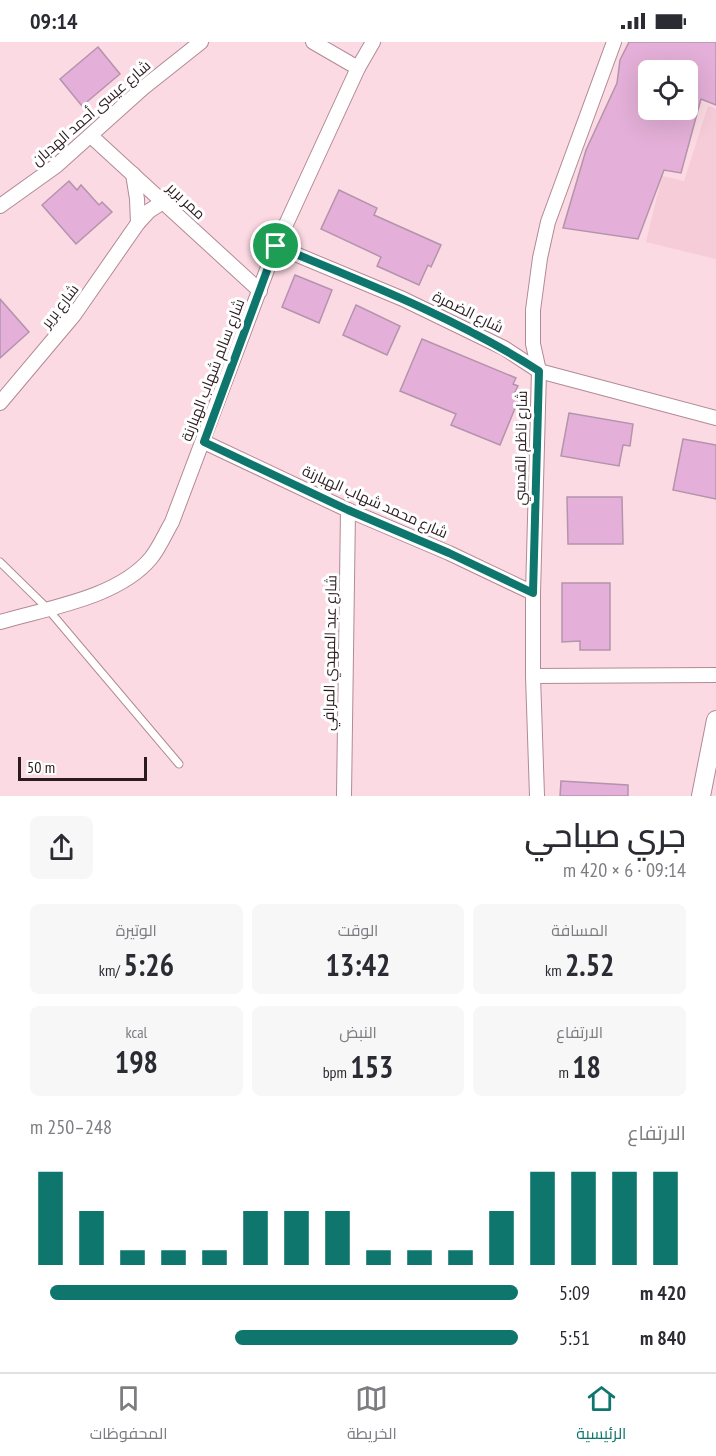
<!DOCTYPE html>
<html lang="ar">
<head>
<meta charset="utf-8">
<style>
	body { margin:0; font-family:"PT Sans Narrow",Cairo,sans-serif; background:#f7f7f7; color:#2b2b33; direction:rtl; height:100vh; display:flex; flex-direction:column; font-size:22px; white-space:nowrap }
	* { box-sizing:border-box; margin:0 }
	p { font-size:20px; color:#7c7c81 }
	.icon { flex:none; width:33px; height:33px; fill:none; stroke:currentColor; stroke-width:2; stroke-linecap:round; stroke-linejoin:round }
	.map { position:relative; height:754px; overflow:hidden; direction:ltr }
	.drawer { display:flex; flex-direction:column; background:#fff; flex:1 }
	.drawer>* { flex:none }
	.controls { position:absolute; left:638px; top:18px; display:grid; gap:12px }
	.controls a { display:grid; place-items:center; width:60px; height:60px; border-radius:9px; background:#fff; box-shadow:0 6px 24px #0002; font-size:30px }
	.scale { position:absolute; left:18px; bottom:15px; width:129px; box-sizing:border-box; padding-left:6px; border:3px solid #2a1b1f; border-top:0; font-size:16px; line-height:21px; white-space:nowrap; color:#2a1b1f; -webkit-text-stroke:4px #fff; paint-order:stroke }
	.pin { position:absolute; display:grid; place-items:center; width:51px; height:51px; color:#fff; margin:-26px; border:3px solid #fff; border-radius:50%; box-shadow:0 2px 6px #0007 }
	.round { display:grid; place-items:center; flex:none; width:63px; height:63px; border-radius:9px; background:#f7f7f7 }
	.summary { display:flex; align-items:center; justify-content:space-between; height:102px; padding:0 30px }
	h1 { font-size:33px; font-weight:600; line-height:45px }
	.figures { display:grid; grid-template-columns:repeat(3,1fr); gap:9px; height:102px; padding:6px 30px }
	.figures div { display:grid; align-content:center; border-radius:9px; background:#f7f7f7; text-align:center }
	.figures b { font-size:30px; font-weight:600 }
	.figures small { font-size:16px; font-weight:400 }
	.figures p { font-size:16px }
	.chart { height:168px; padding:12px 30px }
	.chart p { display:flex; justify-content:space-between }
	.chart svg { width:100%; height:108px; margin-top:6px; stroke:#0f766e; stroke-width:6 }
	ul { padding:0 30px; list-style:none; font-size:20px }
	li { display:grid; grid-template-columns:96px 72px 1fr; align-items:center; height:45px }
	li i { height:15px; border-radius:8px; background:#0f766e }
	.status { display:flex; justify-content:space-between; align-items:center; height:42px; padding:0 30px; background:#fff; direction:ltr }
	.status svg { height:16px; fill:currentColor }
	.menu { display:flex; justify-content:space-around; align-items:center; height:84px; border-top:2px solid #e1e1e2; background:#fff; font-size:16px; color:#7c7c81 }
	.menu a { display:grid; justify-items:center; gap:3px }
	.menu .selected { color:#0f766e }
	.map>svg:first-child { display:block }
	.built { fill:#f5ccd7 }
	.building { fill:#e4afd8; stroke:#b494ac; stroke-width:1.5; fill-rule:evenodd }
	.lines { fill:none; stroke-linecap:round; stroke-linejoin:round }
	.service-casing { stroke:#b18a95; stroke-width:9 }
	.minor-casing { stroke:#b18a95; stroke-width:16 }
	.tertiary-casing { stroke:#b18a95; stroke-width:20 }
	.service { stroke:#fff; stroke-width:7 }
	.minor { stroke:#fff; stroke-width:14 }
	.tertiary { stroke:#fff; stroke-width:18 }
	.route-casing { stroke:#fff; stroke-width:12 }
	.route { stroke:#0f766e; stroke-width:8 }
	.labels { text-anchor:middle; stroke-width:6; stroke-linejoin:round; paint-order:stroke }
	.street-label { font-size:15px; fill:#2a1b1f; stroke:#fff }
</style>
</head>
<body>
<div class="status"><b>09:14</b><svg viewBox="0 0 49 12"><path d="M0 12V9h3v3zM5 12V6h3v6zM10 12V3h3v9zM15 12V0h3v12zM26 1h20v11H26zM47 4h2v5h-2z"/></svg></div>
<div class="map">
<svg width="716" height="754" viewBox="0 0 716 754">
	<rect width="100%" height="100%" fill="#fcdae4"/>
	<polygon class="built" points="708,64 716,67 716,217 646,200 662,134 684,139"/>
	<g class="building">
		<path d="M 629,0 L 716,0 L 716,63 L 701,57 L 681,131 L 664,128 L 638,197 L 563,186 L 586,108 L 617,41 L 620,18 ZM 648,28 L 687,28 L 687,68 L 648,68 Z"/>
		<polygon points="98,5 120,32 82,64 60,37"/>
		<polygon points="69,139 77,148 81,143 99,163 102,160 112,170 76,202 42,163"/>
		<polygon points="339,148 377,166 374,173 441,203 431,225 428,223 419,243 377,224 381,215 321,187"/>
		<polygon points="295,233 332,248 319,281 282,265"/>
		<polygon points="0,257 29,290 0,316"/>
		<polygon points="356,263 400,284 387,313 343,293"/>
		<polygon points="422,297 516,336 513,342 518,344 514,352 520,354 500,403 451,383 456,372 400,349"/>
		<polygon points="569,371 633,382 630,404 623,403 619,424 561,414"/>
		<polygon points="683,397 716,403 716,457 673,448"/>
		<polygon points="567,455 622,455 623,502 568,502"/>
		<polygon points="562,541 610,541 610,608 580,608 580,599 562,600"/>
		<polygon points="561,739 628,743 628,754 560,754"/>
	</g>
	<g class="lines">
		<defs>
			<polyline id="service" points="0,520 47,566 179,722"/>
			<g id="minor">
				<polyline points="313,0 358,26"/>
				<polyline points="91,94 260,249"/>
				<polyline points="133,132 137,157 138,181"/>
				<polyline points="0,164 56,124 143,46 201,0"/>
				<polyline points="276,204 403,257 504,306 539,329 716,376"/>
				<polyline points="0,361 74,273 138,181 149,169 163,160"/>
				<polyline points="204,400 348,468 449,511 533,551"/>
				<path d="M 0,580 C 47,566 118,556 151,516 C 159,506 165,492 172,480 L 276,204 L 358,26 L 373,0"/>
				<polyline points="533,634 716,633"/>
				<polyline points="344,754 348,468"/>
				<polyline points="537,754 533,634 533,551 539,329 533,302 533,268 540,216 548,180 614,0"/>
			</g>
			<polyline id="tertiary" points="701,754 716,678"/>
		</defs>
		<use href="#service" class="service-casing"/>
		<use href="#minor" class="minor-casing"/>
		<use href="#tertiary" class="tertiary-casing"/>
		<use href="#service" class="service"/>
		<use href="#minor" class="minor"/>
		<use href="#tertiary" class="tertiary"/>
	</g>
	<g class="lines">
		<defs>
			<path id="route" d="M 276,204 C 366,241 457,276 539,329 L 533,551 L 449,511 L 348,468 L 204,400 Z"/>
		</defs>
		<use href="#route" class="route-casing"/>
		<use href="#route" class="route"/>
	</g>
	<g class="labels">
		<g class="street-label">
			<text transform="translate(91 71) rotate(-41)" y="5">شارع عيسى أحمد الهدبان</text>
			<text transform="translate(186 159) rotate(43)" y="5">ممر برير</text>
			<text transform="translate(60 264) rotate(-52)" y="5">شارع برير</text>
			<text transform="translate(468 270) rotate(26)" y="5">شارع الضمرة</text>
			<text transform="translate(213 328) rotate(-69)" y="5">شارع سالم شهاب الهبارنة</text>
			<text transform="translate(521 406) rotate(-89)" y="5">شارع ناظم القدسي</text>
			<text transform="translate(375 460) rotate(24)" y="5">شارع محمد شهاب الهبارنة</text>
			<text transform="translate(330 611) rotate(-89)" y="5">شارع عبد المهدي المرافي</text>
		</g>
	</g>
</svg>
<div class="controls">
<a><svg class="icon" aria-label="locate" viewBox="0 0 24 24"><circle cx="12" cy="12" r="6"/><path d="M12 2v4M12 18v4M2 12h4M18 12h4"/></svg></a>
</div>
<div class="scale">50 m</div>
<div class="pin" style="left:276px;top:204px;background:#1e9e55"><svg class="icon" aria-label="arrive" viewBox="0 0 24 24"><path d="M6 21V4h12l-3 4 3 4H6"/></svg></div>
</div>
<section class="drawer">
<div class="summary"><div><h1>جري صباحي</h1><p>09:14 · 6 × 420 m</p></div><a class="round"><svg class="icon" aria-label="share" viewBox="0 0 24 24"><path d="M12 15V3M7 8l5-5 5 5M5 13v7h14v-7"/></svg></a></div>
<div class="figures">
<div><p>المسافة</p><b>2.52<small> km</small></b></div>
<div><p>الوقت</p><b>13:42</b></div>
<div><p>الوتيرة</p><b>5:26<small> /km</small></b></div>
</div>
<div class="figures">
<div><p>الارتفاع</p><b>18<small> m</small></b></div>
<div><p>النبض</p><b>153<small> bpm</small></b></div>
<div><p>kcal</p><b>198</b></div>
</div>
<div class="chart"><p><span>الارتفاع</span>248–250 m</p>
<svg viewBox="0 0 160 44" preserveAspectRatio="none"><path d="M5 44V6M15 44V22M25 44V38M35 44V38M45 44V38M55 44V22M65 44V22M75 44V22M85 44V38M95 44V38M105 44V38M115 44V22M125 44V6M135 44V6M145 44V6M155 44V6"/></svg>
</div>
<ul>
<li><b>420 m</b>5:09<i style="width:96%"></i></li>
<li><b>840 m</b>5:51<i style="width:58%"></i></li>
</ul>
</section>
<nav class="menu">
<a class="selected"><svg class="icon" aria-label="home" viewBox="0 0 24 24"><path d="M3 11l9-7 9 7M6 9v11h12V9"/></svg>الرئيسية</a>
<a><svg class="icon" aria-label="map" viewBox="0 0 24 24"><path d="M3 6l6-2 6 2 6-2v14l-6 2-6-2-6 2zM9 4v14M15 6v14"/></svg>الخريطة</a>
<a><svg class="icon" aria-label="saved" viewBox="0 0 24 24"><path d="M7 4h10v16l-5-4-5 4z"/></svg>المحفوظات</a>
</nav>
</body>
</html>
